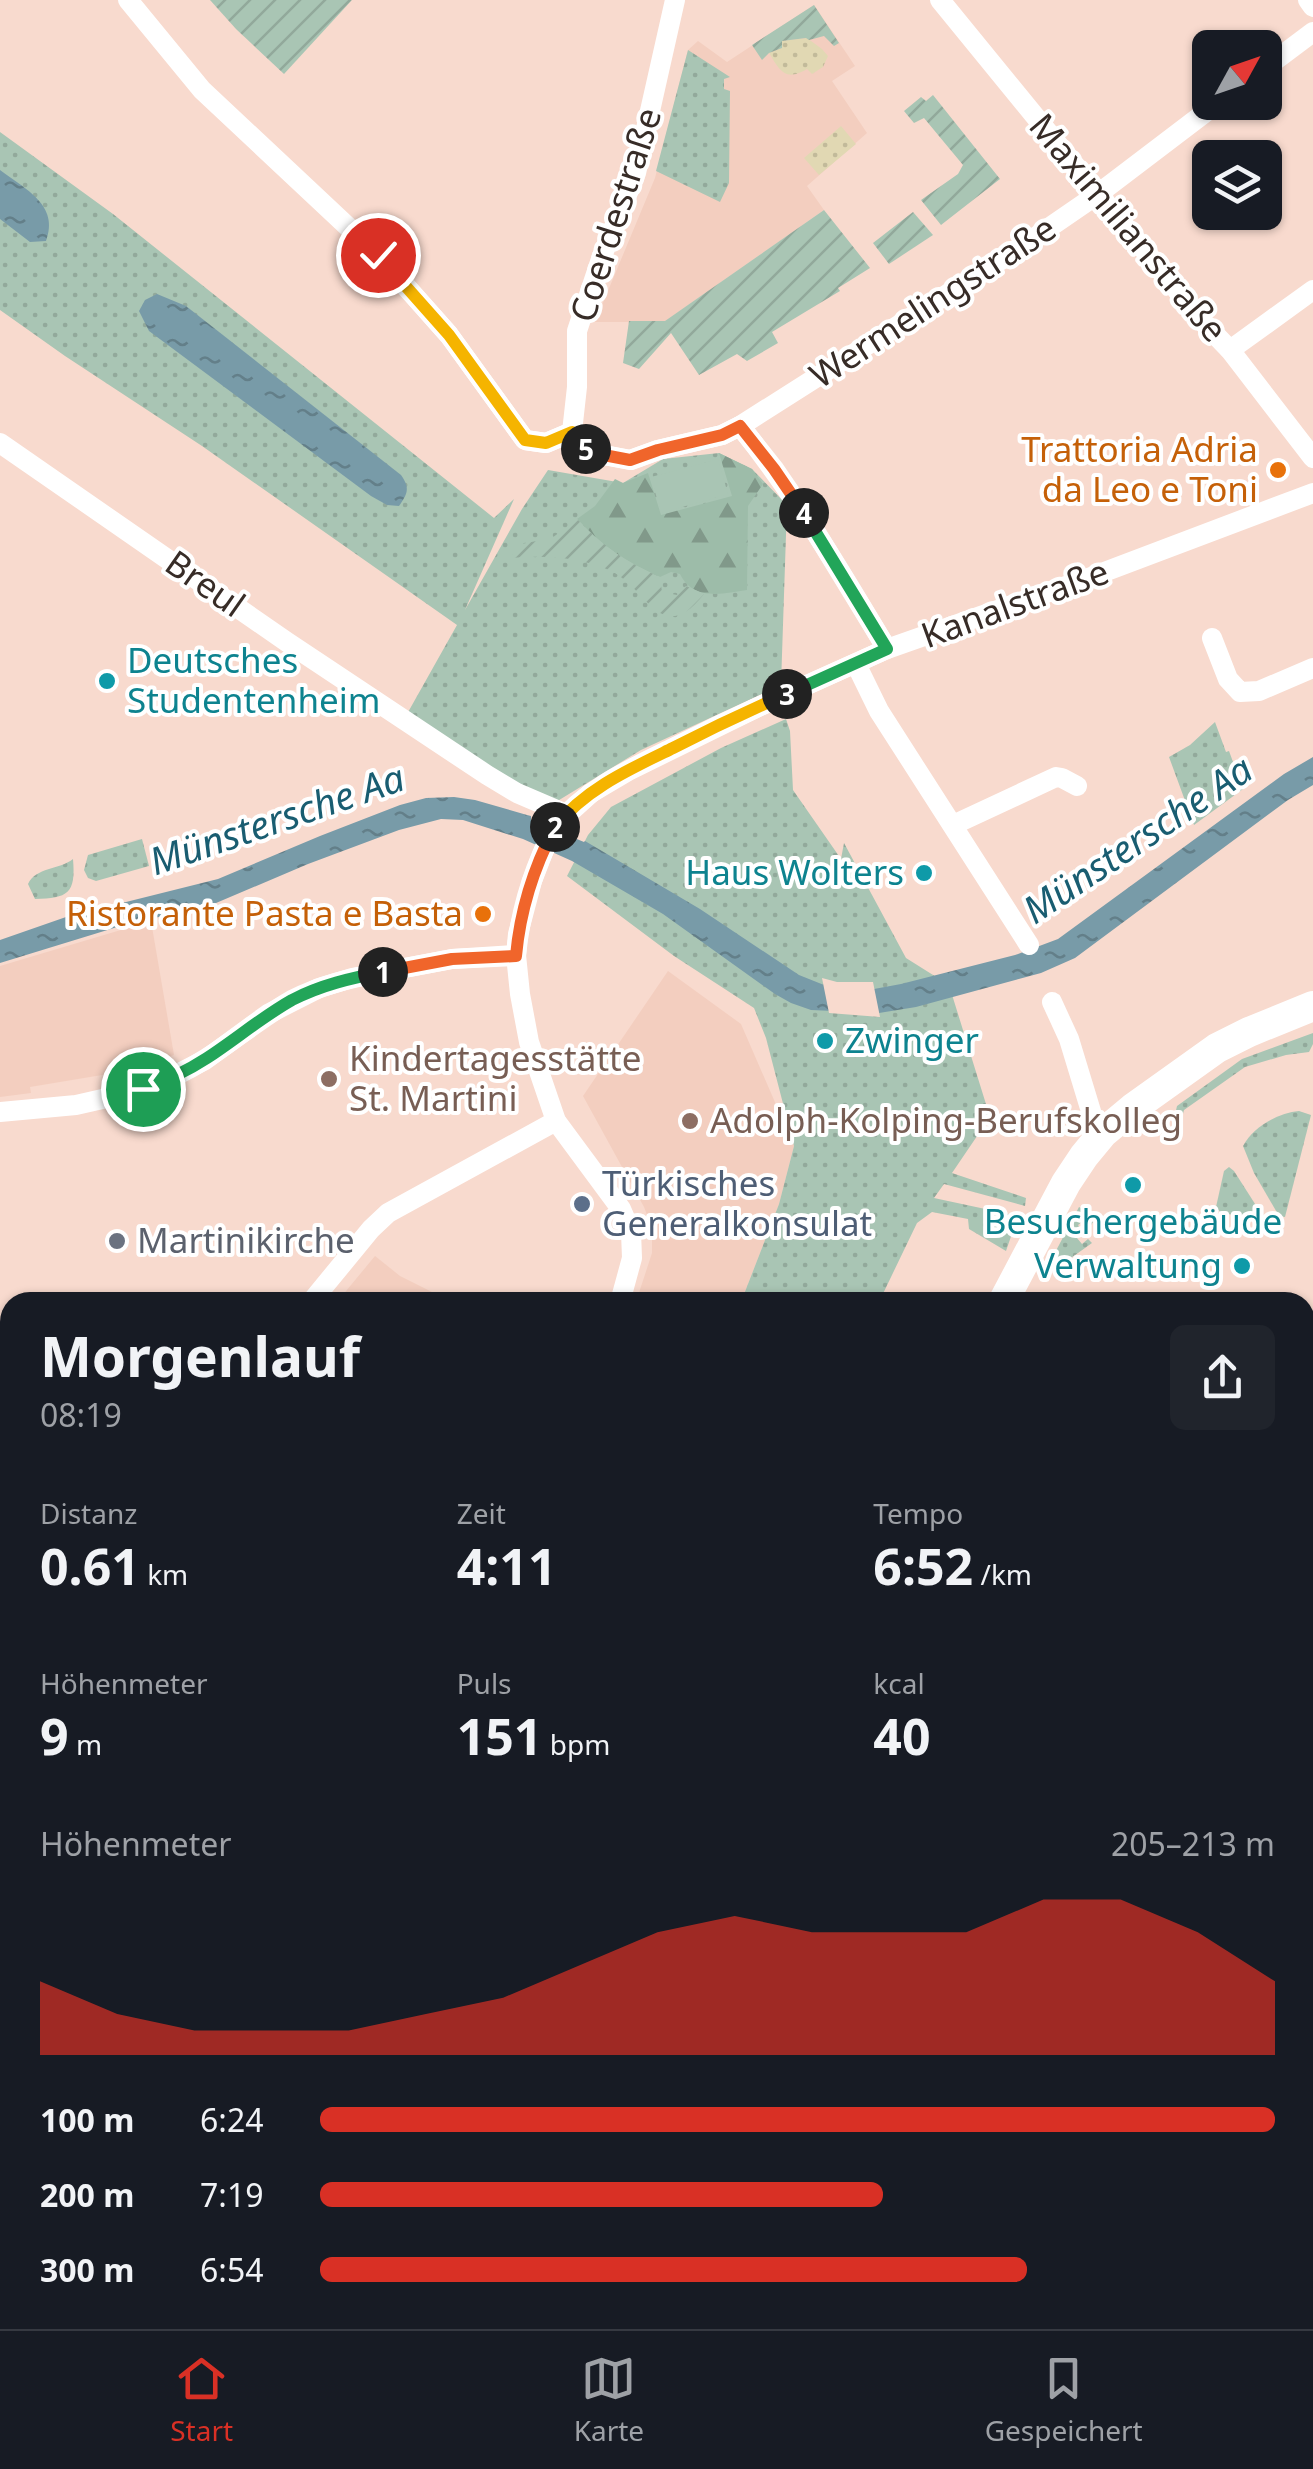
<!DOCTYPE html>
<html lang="de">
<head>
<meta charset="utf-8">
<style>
	body { margin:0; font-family:"Noto Sans",sans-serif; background:#20242c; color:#f1f3f6; height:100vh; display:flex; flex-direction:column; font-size:38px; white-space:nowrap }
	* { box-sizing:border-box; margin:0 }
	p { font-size:32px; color:#9ea1a6 }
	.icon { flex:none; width:55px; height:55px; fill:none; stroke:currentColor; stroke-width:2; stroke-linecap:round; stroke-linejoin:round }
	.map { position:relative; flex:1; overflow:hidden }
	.side { position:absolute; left:0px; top:1292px; width:1315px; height:1038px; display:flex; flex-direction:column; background:#171b24; border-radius:30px 30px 0 0; box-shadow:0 2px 8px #0004 }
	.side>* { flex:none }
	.needle { width:65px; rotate:50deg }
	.controls { position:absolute; left:1192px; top:30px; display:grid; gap:20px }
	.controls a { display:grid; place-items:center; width:90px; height:90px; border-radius:15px; background:#171b24; box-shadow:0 2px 8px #0004; font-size:50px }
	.pin { position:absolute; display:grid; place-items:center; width:85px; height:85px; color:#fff; margin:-42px; border:5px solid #fff; border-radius:50%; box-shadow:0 2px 10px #0007 }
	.km { position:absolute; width:50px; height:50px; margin:-25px; border-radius:50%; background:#222; color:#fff; font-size:28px; line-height:50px; text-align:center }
	.round { display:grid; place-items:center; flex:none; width:105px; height:105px; border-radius:15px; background:#20242c }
	.headline { display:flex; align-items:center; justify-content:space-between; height:170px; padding:0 40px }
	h1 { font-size:55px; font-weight:700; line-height:75px }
	.stats { display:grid; grid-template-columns:repeat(3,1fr); gap:15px; height:170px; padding:10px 40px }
	.stats div { display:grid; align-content:center }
	.stats b { font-size:50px; font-weight:700 }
	.stats small { font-size:28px; font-weight:400 }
	.stats p { font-size:28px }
	.chart { height:280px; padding:20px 40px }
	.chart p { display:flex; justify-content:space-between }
	.chart svg { width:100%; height:180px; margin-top:10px; fill:#d93025; opacity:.7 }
	ul { padding:0 40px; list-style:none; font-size:32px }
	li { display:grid; grid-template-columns:160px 120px 1fr; align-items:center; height:75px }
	li i { height:25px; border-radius:12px; background:#d93025 }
	.tab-bar { display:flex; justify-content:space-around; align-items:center; height:140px; border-top:2px solid #363941; background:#171b24; font-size:28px; color:#9ea1a6 }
	.tab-bar a { display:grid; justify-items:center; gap:5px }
	.tab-bar .active { color:#d93025 }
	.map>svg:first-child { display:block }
	.built { fill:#f3cebf }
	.grass { fill:url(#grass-dots) }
	.forest { fill:url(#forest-firs) }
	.sand { fill:url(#sand-dots) }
	.garden { fill:url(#garden-furrows) }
	.pitch { fill:#a9c5b4 }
	.water { fill:url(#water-ripples) }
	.pier { fill:#f8dace }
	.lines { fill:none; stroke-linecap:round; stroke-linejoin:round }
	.street { stroke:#fff; stroke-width:20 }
	.secondary { stroke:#fff; stroke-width:30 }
	.split-1-casing { stroke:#fff; stroke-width:20 }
	.split-2-casing { stroke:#fff; stroke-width:20 }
	.split-3-casing { stroke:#fff; stroke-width:20 }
	.split-4-casing { stroke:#fff; stroke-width:20 }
	.split-5-casing { stroke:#fff; stroke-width:20 }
	.split-6-casing { stroke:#fff; stroke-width:20 }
	.split-1 { stroke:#22a559; stroke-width:12 }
	.split-2 { stroke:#f0652b; stroke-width:12 }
	.split-3 { stroke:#f5b400; stroke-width:12 }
	.split-4 { stroke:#22a559; stroke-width:12 }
	.split-5 { stroke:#f0652b; stroke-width:12 }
	.split-6 { stroke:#f5b400; stroke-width:12 }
	.food-dot { fill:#e8710a; stroke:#fff; stroke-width:4 }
	.culture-dot { fill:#0f9aa8; stroke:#fff; stroke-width:4 }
	.education-dot { fill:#8d6e63; stroke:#fff; stroke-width:4 }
	.service-dot { fill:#5c6f8a; stroke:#fff; stroke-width:4 }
	.worship-dot { fill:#6b7280; stroke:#fff; stroke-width:4 }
	.labels { text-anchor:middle; stroke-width:8; stroke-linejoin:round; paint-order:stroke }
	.street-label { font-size:35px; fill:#372c27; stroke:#fff }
	.food-label { font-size:35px; fill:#c56008; stroke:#fff; text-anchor:end }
	.culture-label { font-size:35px; fill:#0d838f; stroke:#fff; text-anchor:start }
	.education-label { font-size:35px; fill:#785e54; stroke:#fff; text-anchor:start }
	.service-label { font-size:35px; fill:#4e5e75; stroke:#fff; text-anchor:start }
	.worship-label { font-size:35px; fill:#5b616d; stroke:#fff; text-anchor:start }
	.water-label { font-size:38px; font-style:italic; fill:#195d71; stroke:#fff }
</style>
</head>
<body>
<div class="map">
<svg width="1313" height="2329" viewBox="0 0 1313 2329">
	<defs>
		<pattern id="grass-dots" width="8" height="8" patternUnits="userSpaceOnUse" patternTransform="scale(2.5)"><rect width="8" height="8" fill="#a9c5b4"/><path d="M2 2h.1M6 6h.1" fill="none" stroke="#92a99b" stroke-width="1.8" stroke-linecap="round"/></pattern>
		<pattern id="forest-firs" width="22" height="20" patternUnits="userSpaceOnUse" patternTransform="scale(2.5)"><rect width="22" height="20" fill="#9dbca9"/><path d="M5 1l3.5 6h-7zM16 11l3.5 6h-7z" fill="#81998a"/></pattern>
		<pattern id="sand-dots" width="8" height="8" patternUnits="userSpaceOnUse" patternTransform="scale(2.5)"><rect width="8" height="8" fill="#e1d8b3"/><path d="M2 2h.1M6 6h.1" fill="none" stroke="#c2ba9a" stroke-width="1.8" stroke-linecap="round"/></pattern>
		<pattern id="garden-furrows" width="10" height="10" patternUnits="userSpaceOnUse" patternTransform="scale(2.5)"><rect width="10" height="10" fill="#a9c5b4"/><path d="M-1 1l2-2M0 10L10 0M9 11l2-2" fill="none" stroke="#92a99b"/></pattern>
		<pattern id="water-ripples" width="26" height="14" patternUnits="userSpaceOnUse" patternTransform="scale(2.5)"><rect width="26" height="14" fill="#789ba8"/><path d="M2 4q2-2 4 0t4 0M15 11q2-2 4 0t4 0" fill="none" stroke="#637f89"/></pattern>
	</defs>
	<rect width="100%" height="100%" fill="#f8dace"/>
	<g class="built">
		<polygon points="814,5 855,66 832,81 867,133 807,186 824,210 664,322 595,322 655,178 688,50 698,41 727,62"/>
		<polygon points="151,921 174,1055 114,1073 30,1087 31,1093 0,1097 0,966"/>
		<polygon points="668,971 741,1024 794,1146 779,1204 741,1302 636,1302 652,1253 652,1228 644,1207 583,1096"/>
		<polygon points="375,1256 400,1276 438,1295 439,1302 337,1302"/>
		<polygon points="1305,1970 1313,1975 1313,2155 1305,2150"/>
		<polygon points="0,2087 10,2100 10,2207 0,2218"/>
		<polygon points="10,2249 10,2320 47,2320 35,2329 0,2329 0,2258"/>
		<polygon points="267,2320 660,2320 654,2329 261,2329"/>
	</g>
	<g class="grass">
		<polygon points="688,50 730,77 724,79 724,89 730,91 729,183 720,202 656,171"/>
		<polygon points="0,132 113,214 494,518 514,499 465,610 522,509 548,470 623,483 663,459 719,453 752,469 787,505 781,685 641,750 551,805 407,714 457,625 202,446 65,356 0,310"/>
		<polygon points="786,719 790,731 793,790 841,859 844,843 906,958 949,985 990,1117 952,1173 1026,1198 1025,1206 944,1184 934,1198 1018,1216 1006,1251 969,1229 968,1219 932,1212 917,1223 879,1302 741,1302 779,1204 794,1146 766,1038 754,1008 674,956 567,876 588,835 611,807 721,748"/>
		<polygon points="1215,722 1226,752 1229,751 1243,789 1194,825 1169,757 1190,745"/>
		<polygon points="142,839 149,866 96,881 88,878 84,870 88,855"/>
		<path d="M 73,859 C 76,894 68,898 35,899 L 28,884 C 36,867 59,870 73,859 Z"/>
		<polygon points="1313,1033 1313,1044 1309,1052 1286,1055 1245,1067 1184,1110 1175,1144 1169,1141 1177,1106 1242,1059"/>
		<path d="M 1299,1111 L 1311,1115 L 1285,1217 L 1279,1216 L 1254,1173 L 1243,1146 C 1253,1127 1278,1113 1299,1111 Z"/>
		<polygon points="1229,1167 1234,1171 1257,1207 1258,1214 1255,1218 1221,1213 1216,1207 1224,1171"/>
		<polygon points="1079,1207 1091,1213 1093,1222 1090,1227 1085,1220 1078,1225 1083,1232 1077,1238 1082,1244 1088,1239 1092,1243 1071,1258 1049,1264"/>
		<polygon points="48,2320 235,2320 228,2329 36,2329"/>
	</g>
	<path class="forest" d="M 719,453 L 752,469 L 763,484 L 748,506 L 747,590 C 722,594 693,601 680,574 L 671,572 L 660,577 C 624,561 604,547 577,519 L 595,506 L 615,479 L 623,483 L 648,473 L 661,515 L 732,496 Z"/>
	<g class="sand">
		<path d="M 807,38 L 822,49 L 828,56 L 823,67 L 812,74 L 807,69 C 785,82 780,71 769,53 L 782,48 L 781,41 Z"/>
		<polygon points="841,126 856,144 819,175 804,158"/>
	</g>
	<g class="garden">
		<polygon points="210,0 352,0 284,74 236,29"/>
		<polygon points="814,5 839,43 834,46 824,36 809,40 806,38 782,41 782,48 769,53 762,60 752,45"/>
		<polygon points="933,95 1000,179 941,225 921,200 958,174 963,165 924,118 914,123 904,111 921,97 926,101"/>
		<polygon points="824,210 870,268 838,288 840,291 772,332 778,343 747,361 737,354 699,375 671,333 639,369 623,363 629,321 665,321"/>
		<polygon points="913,212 933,235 889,264 873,243"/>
		<path d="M 577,519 C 604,547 624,561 660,577 L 662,592 L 677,595 L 686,586 L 704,594 C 661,648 648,589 611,571 C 581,557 544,555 511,558 L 516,545 L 552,538 Z"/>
	</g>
	<polygon class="pitch" points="718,459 728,494 661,513 651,477"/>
	<g class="water">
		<path d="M 0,170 C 25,189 60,205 46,241 L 30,242 L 0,219 Z"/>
		<path d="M 157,294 L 186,306 L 401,475 C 410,488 408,493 399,506 L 387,505 L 371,496 L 149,331 L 139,311 L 145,300 Z"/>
		<polygon points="1313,757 1313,785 1288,800 1075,958 1041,973 916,1007 879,1013 811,1010 791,1003 775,994 663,914 572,861 523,839 463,820 441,819 399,830 308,864 209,906 127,924 0,963 0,940 66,917 218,879 320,836 400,805 426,798 454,797 475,800 527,815 531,816 531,820 584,842 585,841 700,909 799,975 824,985 874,989 901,984 1015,955 1058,939 1284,774"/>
	</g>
	<polygon class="pier" points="822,978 837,982 873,982 880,1017 829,1013"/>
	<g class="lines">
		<g class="street">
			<polyline points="128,0 202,90 378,255 449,335 525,440 546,443 572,432"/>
			<polyline points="940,0 1203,322 1230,350 1313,458"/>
			<polyline points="1308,0 1313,7"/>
			<polyline points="1265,68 1313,32"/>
			<polyline points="1230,350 1313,290"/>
			<polyline points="740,426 1015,251 1098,194 1219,102"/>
			<path d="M 572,432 L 588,452 L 631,460 L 658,450 L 722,435 L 740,426 C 796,496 841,572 887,649"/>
			<polyline points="572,432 577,387 577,331 602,256 636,173 675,0"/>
			<polyline points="0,443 287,642 487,775 517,793 566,814"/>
			<polyline points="1212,638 1228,679 1240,692 1259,691 1313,668"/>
			<polyline points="856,664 879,711 1029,945"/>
			<polyline points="953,825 1056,777 1062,778 1077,786"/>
			<polyline points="1052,1002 1069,1039 1093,1118 1103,1133"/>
			<polyline points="0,1112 76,1105 120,1095 162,1082 205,1060 268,1014 319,988 352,978 452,959 516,955"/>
			<polyline points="311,1302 371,1229 388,1213 556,1121"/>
			<polyline points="620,1302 632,1258 631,1232 621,1209 556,1121 529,1042 520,994 516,955 518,934 532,881 544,850 560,821 591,793 630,770 756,708 887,649 1083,580 1313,493"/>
			<polyline points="0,1463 10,1464"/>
			<polyline points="1305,1727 1313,1727"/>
			<polyline points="0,1818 10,1825"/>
			<polyline points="0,2071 10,2086"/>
			<polyline points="1305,2170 1313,2175"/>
			<polyline points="1305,2188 1313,2192"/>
			<polyline points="0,2232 10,2221"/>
			<polyline points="668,2329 676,2320"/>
			<polyline points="919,2329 924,2320"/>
		</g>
		<g class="secondary">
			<polyline points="1003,1302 1066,1183 1084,1156 1103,1133 1133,1108 1217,1048 1249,1032 1313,1006"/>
			<polyline points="238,2329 245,2320"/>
		</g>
	</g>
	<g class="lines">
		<defs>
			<path id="split-1" d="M 143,1089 C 166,1081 187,1071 207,1058 C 236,1039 262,1017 292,1000 C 321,985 351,978 383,972"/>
			<path id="split-2" d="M 383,972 L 452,959 L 516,956 C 520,911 534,867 555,827"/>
			<path id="split-3" d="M 555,827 C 585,789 630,769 673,748 C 710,729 748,711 787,694"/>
			<polyline id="split-4" points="787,694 887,649 804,513"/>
			<polyline id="split-5" points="586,449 588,452 630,460 658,450 722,435 740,426 774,469 804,513"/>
			<polyline id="split-6" points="378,255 449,335 525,440 546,443 572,432 586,449"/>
		</defs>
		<use href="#split-1" class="split-1-casing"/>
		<use href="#split-2" class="split-2-casing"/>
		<use href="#split-3" class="split-3-casing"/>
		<use href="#split-4" class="split-4-casing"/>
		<use href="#split-5" class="split-5-casing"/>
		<use href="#split-6" class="split-6-casing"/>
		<use href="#split-1" class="split-1"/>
		<use href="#split-2" class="split-2"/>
		<use href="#split-3" class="split-3"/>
		<use href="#split-4" class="split-4"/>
		<use href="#split-5" class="split-5"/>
		<use href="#split-6" class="split-6"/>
	</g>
	<g class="food-dot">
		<circle cx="1278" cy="470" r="10"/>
		<circle cx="483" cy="914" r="10"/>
	</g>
	<g class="culture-dot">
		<circle cx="107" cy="681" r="10"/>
		<circle cx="924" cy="873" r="10"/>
		<circle cx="825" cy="1041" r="10"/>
		<circle cx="1133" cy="1185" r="10"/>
		<circle cx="1242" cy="1266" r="10"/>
	</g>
	<g class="education-dot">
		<circle cx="329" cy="1079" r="10"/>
		<circle cx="690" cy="1121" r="10"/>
	</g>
	<circle class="service-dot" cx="582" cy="1204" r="10"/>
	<circle class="worship-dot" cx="117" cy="1241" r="10"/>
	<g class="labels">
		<g class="street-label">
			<text transform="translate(616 215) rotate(-72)" y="12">Coerdestraße</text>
			<text transform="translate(1128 228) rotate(50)" y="12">Maximilianstraße</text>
			<text transform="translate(933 302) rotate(-33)" y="12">Wermelingstraße</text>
			<text transform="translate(205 584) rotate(35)" y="12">Breul</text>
			<text transform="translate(1015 604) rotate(-20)" y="12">Kanalstraße</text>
		</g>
		<g class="food-label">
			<text x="1258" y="462">Trattoria Adria<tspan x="1258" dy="40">da Leo e Toni</tspan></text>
			<text x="463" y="926">Ristorante Pasta e Basta</text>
		</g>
		<g class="culture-label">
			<text x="127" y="673">Deutsches<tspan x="127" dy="40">Studentenheim</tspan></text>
			<text x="904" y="885" text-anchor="end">Haus Wolters</text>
			<text x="845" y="1053">Zwinger</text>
			<text x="1133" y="1234" text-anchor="middle">Besuchergebäude</text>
			<text x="1222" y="1278" text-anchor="end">Verwaltung</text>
		</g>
		<g class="education-label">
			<text x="349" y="1071">Kindertagesstätte<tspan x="349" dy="40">St. Martini</tspan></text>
			<text x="710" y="1133">Adolph-Kolping-Berufskolleg</text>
		</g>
		<g class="service-label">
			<text x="602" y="1196">Türkisches<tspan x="602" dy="40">Generalkonsulat</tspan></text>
		</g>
		<g class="worship-label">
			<text x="137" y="1253">Martinikirche</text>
		</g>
		<g class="water-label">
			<text transform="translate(277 820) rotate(-19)" y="13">Münstersche Aa</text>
			<text transform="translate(1138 840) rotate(-34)" y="13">Münstersche Aa</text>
		</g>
	</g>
</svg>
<div class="controls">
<a><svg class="needle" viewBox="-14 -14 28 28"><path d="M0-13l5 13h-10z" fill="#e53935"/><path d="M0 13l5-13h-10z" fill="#9ea1a6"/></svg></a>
<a><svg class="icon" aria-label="layers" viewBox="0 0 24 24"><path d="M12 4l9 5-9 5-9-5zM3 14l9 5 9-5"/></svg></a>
</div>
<div class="pin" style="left:143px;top:1089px;background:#1e9e55"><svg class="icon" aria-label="arrive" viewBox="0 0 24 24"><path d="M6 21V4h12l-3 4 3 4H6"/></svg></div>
<div class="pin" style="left:378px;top:255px;background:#d93025"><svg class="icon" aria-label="check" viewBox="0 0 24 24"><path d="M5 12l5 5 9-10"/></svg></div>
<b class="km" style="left:383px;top:972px">1</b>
<b class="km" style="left:555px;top:827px">2</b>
<b class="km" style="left:787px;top:694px">3</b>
<b class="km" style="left:804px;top:513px">4</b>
<b class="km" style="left:586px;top:449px">5</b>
<section class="side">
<div class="headline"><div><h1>Morgenlauf</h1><p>08:19</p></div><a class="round"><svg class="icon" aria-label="share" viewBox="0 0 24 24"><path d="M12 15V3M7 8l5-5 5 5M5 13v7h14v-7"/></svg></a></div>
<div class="stats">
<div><p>Distanz</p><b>0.61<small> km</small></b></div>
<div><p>Zeit</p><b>4:11</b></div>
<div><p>Tempo</p><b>6:52<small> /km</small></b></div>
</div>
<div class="stats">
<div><p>Höhenmeter</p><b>9<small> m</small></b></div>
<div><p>Puls</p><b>151<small> bpm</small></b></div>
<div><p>kcal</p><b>40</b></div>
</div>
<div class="chart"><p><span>Höhenmeter</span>205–213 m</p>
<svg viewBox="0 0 160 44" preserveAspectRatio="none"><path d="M0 44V26L10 34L20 38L30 38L40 38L50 34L60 30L70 22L80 14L90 10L100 14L110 14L120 14L130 6L140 6L150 14L160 26V44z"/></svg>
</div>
<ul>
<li><b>100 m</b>6:24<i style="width:100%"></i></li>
<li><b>200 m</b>7:19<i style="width:59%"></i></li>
<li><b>300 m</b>6:54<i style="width:74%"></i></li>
</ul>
</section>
</div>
<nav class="tab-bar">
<a class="active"><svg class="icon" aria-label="home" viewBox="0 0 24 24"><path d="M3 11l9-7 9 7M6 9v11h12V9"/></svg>Start</a>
<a><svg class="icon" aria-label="map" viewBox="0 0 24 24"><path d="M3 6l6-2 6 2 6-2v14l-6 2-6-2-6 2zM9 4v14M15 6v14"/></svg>Karte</a>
<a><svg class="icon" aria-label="saved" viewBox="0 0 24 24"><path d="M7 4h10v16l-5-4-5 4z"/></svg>Gespeichert</a>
</nav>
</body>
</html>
